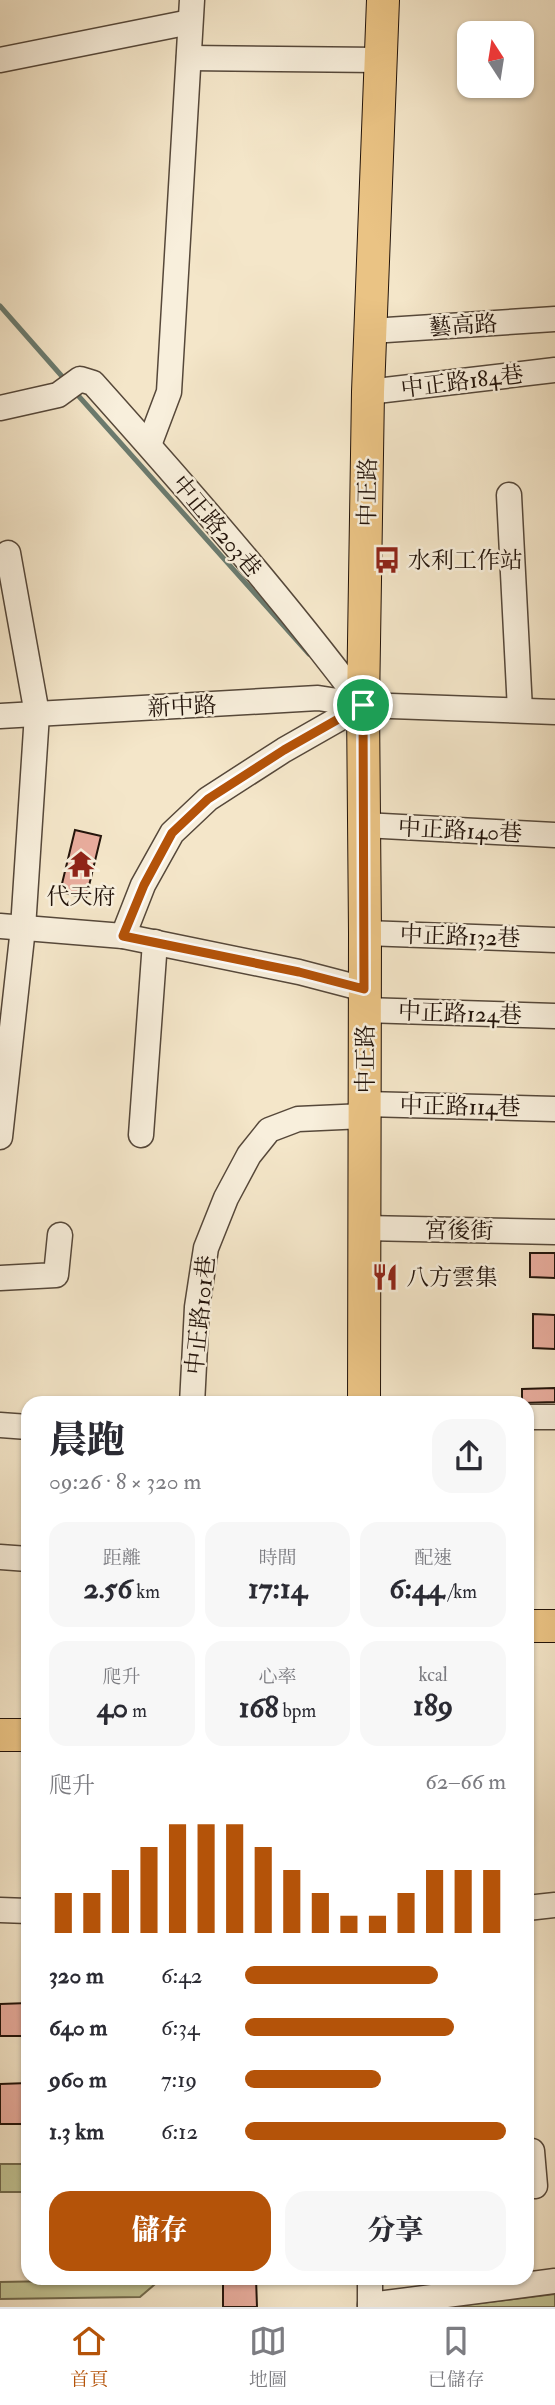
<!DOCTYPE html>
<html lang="zh-TW">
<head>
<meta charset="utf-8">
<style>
	body { margin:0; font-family:"IM FELL Double Pica","Noto Serif TC",serif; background:#f7f7f7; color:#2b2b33; height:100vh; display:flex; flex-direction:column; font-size:26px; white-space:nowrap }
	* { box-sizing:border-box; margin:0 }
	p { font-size:23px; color:#7c7c81 }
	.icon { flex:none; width:38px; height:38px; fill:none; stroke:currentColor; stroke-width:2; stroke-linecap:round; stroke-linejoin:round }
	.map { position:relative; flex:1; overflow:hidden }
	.panel { position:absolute; left:21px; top:1396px; width:513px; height:889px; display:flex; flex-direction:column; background:#fff; border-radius:21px; box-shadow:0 2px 5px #0004 }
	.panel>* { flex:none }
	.needle { width:46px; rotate:348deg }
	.buttons { position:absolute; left:457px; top:21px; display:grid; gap:14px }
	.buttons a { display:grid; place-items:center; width:77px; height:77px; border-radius:14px; background:#fff; box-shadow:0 2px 5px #0004; font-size:35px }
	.pin { position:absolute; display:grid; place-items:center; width:60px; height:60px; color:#fff; margin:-30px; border:4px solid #fff; border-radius:50%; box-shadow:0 2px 7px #0007 }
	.round { display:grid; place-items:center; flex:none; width:74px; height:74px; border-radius:21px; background:#f7f7f7 }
	.summary { display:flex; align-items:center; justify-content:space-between; height:119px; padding:0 28px }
	h1 { font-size:38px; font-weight:800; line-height:52px }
	.figures { display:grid; grid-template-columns:repeat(3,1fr); gap:10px; height:119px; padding:7px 28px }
	.figures div { display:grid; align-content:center; border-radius:18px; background:#f7f7f7; text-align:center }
	.figures b { font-size:30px; font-weight:800 }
	.figures small { font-size:19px; font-weight:400 }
	.figures p { font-size:19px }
	.chart { height:196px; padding:14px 28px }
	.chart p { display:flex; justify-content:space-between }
	.chart svg { width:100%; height:126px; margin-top:7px; stroke:#b45309; stroke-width:6 }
	.primary-button { display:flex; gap:14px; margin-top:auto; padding:14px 28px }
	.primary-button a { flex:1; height:80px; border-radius:21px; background:#b45309; color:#fff; font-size:28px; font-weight:800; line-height:80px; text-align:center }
	.primary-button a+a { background:#f7f7f7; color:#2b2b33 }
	ul { padding:0 28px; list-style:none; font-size:23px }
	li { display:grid; grid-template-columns:112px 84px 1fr; align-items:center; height:52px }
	li i { height:18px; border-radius:9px; background:#b45309 }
	.tabs { display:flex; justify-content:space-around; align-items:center; height:98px; border-top:2px solid #e1e1e2; background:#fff; font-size:19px; color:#7c7c81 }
	.tabs a { display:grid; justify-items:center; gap:4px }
	.tabs .active { color:#b45309 }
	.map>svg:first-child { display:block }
	.green { fill:#c1c393; stroke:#726b4e; stroke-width:2 }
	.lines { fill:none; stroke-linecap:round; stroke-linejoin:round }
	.stream { stroke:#6b7b6f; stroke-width:5 }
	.building { fill:#e9ad9e; stroke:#22130a; stroke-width:2 }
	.minor-casing { stroke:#56483a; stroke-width:27 }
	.major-casing { stroke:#22130a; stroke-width:34 }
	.minor { stroke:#f8efdc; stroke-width:24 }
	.major { stroke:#eac384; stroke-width:32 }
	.route-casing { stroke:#fff; stroke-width:14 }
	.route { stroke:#b45309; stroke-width:9 }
	.labels { text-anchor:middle; stroke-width:5; stroke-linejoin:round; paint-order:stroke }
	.street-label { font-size:23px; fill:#22130a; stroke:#f8efdc }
	.poi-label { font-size:23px; fill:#22130a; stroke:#f8efdc; text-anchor:start }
</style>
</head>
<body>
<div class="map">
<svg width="555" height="2307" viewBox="0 0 555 2307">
	<rect width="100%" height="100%" fill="#f4e6c9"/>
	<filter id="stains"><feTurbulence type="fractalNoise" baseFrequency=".00286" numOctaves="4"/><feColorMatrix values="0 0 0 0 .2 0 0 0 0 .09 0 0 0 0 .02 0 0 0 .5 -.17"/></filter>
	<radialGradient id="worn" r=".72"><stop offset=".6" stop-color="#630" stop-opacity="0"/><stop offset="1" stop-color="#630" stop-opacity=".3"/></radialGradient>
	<g class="green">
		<rect x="0" y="2164" width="28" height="28"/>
		<polygon points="161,2279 140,2297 0,2299 0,2282"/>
		<polygon points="555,2294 555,2307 447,2307"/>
	</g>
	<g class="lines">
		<g class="stream">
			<polyline points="0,306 67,382"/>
			<polyline points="75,392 309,654"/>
		</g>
	</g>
	<g class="building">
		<polygon points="75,830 101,836 86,898 60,892"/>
		<polygon points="530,1253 555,1253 555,1278 530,1277"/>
		<polygon points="533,1314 555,1315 555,1349 533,1348"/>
		<polygon points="555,1388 555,1402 522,1403 522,1389"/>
		<polygon points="28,2003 28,2036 0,2036 0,2004"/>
		<polygon points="28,2083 28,2124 0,2124 0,2084"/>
		<polygon points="223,2278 256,2278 257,2307 223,2307"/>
	</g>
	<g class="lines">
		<defs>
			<g id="minor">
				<polyline points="189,58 380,60"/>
				<polyline points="0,60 190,22"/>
				<polyline points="371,331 555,319"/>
				<polyline points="368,392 555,370"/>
				<path d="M 0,408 L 58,395 L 80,379 L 93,383 C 186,487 279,593 363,705"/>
				<polyline points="149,445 169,392 192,0"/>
				<polyline points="509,495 520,710"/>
				<polyline points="0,716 318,698 363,705 555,712"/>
				<polyline points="364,825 555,835"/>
				<polyline points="0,926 123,936 299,972 364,989"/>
				<polyline points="365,933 555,940"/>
				<polyline points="123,936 143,885 172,833 208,799 284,750 363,705"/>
				<polyline points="364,1010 555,1016"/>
				<polyline points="365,1104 555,1109"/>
				<polyline points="141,1135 155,942"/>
				<polyline points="0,1137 23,928 37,714 8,553"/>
				<polyline points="364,1228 555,1232"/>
				<polyline points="0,1278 56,1275 60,1235"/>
				<polyline points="192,1404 197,1307 206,1248 226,1198 249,1155 269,1130 298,1119 364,1116"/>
				<polyline points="527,1417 555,1417"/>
				<polyline points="0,1425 28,1427"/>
				<polyline points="0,1557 28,1559"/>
				<polyline points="527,1908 555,1905"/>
				<polyline points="0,1910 28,1911"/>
				<polyline points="527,2151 532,2151 535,2186 527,2186"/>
				<polyline points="370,2278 370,2307"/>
				<polyline points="370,2305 555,2281"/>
			</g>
			<g id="major">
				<polyline points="364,1404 365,933 363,705 368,392 383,0"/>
				<polyline points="527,1626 555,1626"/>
				<polyline points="0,1735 28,1735"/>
			</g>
		</defs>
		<use href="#minor" class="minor-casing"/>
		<use href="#major" class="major-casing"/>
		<use href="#minor" class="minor"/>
		<use href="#major" class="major"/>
	</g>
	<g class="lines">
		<defs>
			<polygon id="route" points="363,705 364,989 299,972 123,936 144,885 172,833 208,799 284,750"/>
		</defs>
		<use href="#route" class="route-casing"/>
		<use href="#route" class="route"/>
	</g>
	<defs>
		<symbol id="bus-bare" viewBox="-9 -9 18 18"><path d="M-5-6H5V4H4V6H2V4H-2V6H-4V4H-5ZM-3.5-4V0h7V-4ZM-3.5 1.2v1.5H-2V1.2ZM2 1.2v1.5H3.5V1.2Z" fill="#8f2418" stroke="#f8efdc" stroke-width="2.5" paint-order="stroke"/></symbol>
		<symbol id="temple-bare" viewBox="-9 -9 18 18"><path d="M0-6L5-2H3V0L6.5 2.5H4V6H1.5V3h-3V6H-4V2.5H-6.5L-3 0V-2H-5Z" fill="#8f2418" stroke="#f8efdc" stroke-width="2.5" paint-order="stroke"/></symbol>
		<symbol id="restaurant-bare" viewBox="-9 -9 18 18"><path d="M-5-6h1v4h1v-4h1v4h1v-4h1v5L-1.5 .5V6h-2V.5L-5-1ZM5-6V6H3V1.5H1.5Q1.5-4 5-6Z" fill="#8f2418" stroke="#f8efdc" stroke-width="2.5" paint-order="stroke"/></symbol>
	</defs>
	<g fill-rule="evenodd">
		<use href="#bus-bare" x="368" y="541" width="38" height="38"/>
		<use href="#temple-bare" x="62" y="845" width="38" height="38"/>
		<use href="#restaurant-bare" x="366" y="1258" width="38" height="38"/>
	</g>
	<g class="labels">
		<g class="street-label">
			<text transform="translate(463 325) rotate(-4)" y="8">藝高路</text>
			<text transform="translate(462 381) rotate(-7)" y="8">中正路184巷</text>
			<text transform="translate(367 492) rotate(-89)" y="8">中正路</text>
			<text transform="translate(217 526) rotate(50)" y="8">中正路203巷</text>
			<text transform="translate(182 706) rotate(-3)" y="8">新中路</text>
			<text transform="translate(460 830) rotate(3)" y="8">中正路140巷</text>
			<text transform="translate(460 936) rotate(2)" y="8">中正路132巷</text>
			<text transform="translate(460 1013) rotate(2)" y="8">中正路124巷</text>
			<text transform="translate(365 1059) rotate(-90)" y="8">中正路</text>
			<text transform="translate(460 1106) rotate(1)" y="8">中正路114巷</text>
			<text transform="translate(459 1230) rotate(1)" y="8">宮後街</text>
			<text transform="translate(200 1315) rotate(-84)" y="8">中正路101巷</text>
		</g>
		<g class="poi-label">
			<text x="408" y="568">水利工作站</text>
			<text x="81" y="904" text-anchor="middle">代天府</text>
			<text x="406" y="1285">八方雲集</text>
		</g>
	</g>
	<rect width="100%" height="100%" filter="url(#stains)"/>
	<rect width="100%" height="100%" fill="url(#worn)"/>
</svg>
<div class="buttons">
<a><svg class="needle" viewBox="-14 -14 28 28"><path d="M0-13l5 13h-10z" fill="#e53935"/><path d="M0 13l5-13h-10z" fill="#7c7c81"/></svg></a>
</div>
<div class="pin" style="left:363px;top:705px;background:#1e9e55"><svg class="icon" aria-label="arrive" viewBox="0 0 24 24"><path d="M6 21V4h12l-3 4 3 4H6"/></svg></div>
<section class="panel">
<div class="summary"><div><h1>晨跑</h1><p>09:26 · 8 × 320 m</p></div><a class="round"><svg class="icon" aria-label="share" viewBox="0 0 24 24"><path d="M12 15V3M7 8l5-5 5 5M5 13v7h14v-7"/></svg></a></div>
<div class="figures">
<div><p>距離</p><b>2.56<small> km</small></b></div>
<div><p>時間</p><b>17:14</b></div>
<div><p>配速</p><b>6:44<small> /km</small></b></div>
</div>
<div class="figures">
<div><p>爬升</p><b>40<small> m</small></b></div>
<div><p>心率</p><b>168<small> bpm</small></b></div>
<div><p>kcal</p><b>189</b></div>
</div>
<div class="chart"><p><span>爬升</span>62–66 m</p>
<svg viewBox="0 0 160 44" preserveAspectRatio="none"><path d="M5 44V30M15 44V30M25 44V22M35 44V14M45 44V6M55 44V6M65 44V6M75 44V14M85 44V22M95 44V30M105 44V38M115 44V38M125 44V30M135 44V22M145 44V22M155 44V22"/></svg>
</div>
<ul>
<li><b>320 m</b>6:42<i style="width:74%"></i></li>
<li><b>640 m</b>6:34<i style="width:80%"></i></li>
<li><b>960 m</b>7:19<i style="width:52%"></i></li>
<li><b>1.3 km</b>6:12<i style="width:100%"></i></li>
</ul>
<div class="primary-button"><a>儲存</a><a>分享</a></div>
</section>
</div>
<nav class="tabs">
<a class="active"><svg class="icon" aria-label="home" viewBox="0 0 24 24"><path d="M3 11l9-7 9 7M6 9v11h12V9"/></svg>首頁</a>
<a><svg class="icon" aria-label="map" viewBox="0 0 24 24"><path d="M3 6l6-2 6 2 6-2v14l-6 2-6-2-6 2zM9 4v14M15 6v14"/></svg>地圖</a>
<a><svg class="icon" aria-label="saved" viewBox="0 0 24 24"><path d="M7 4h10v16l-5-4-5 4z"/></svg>已儲存</a>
</nav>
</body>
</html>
